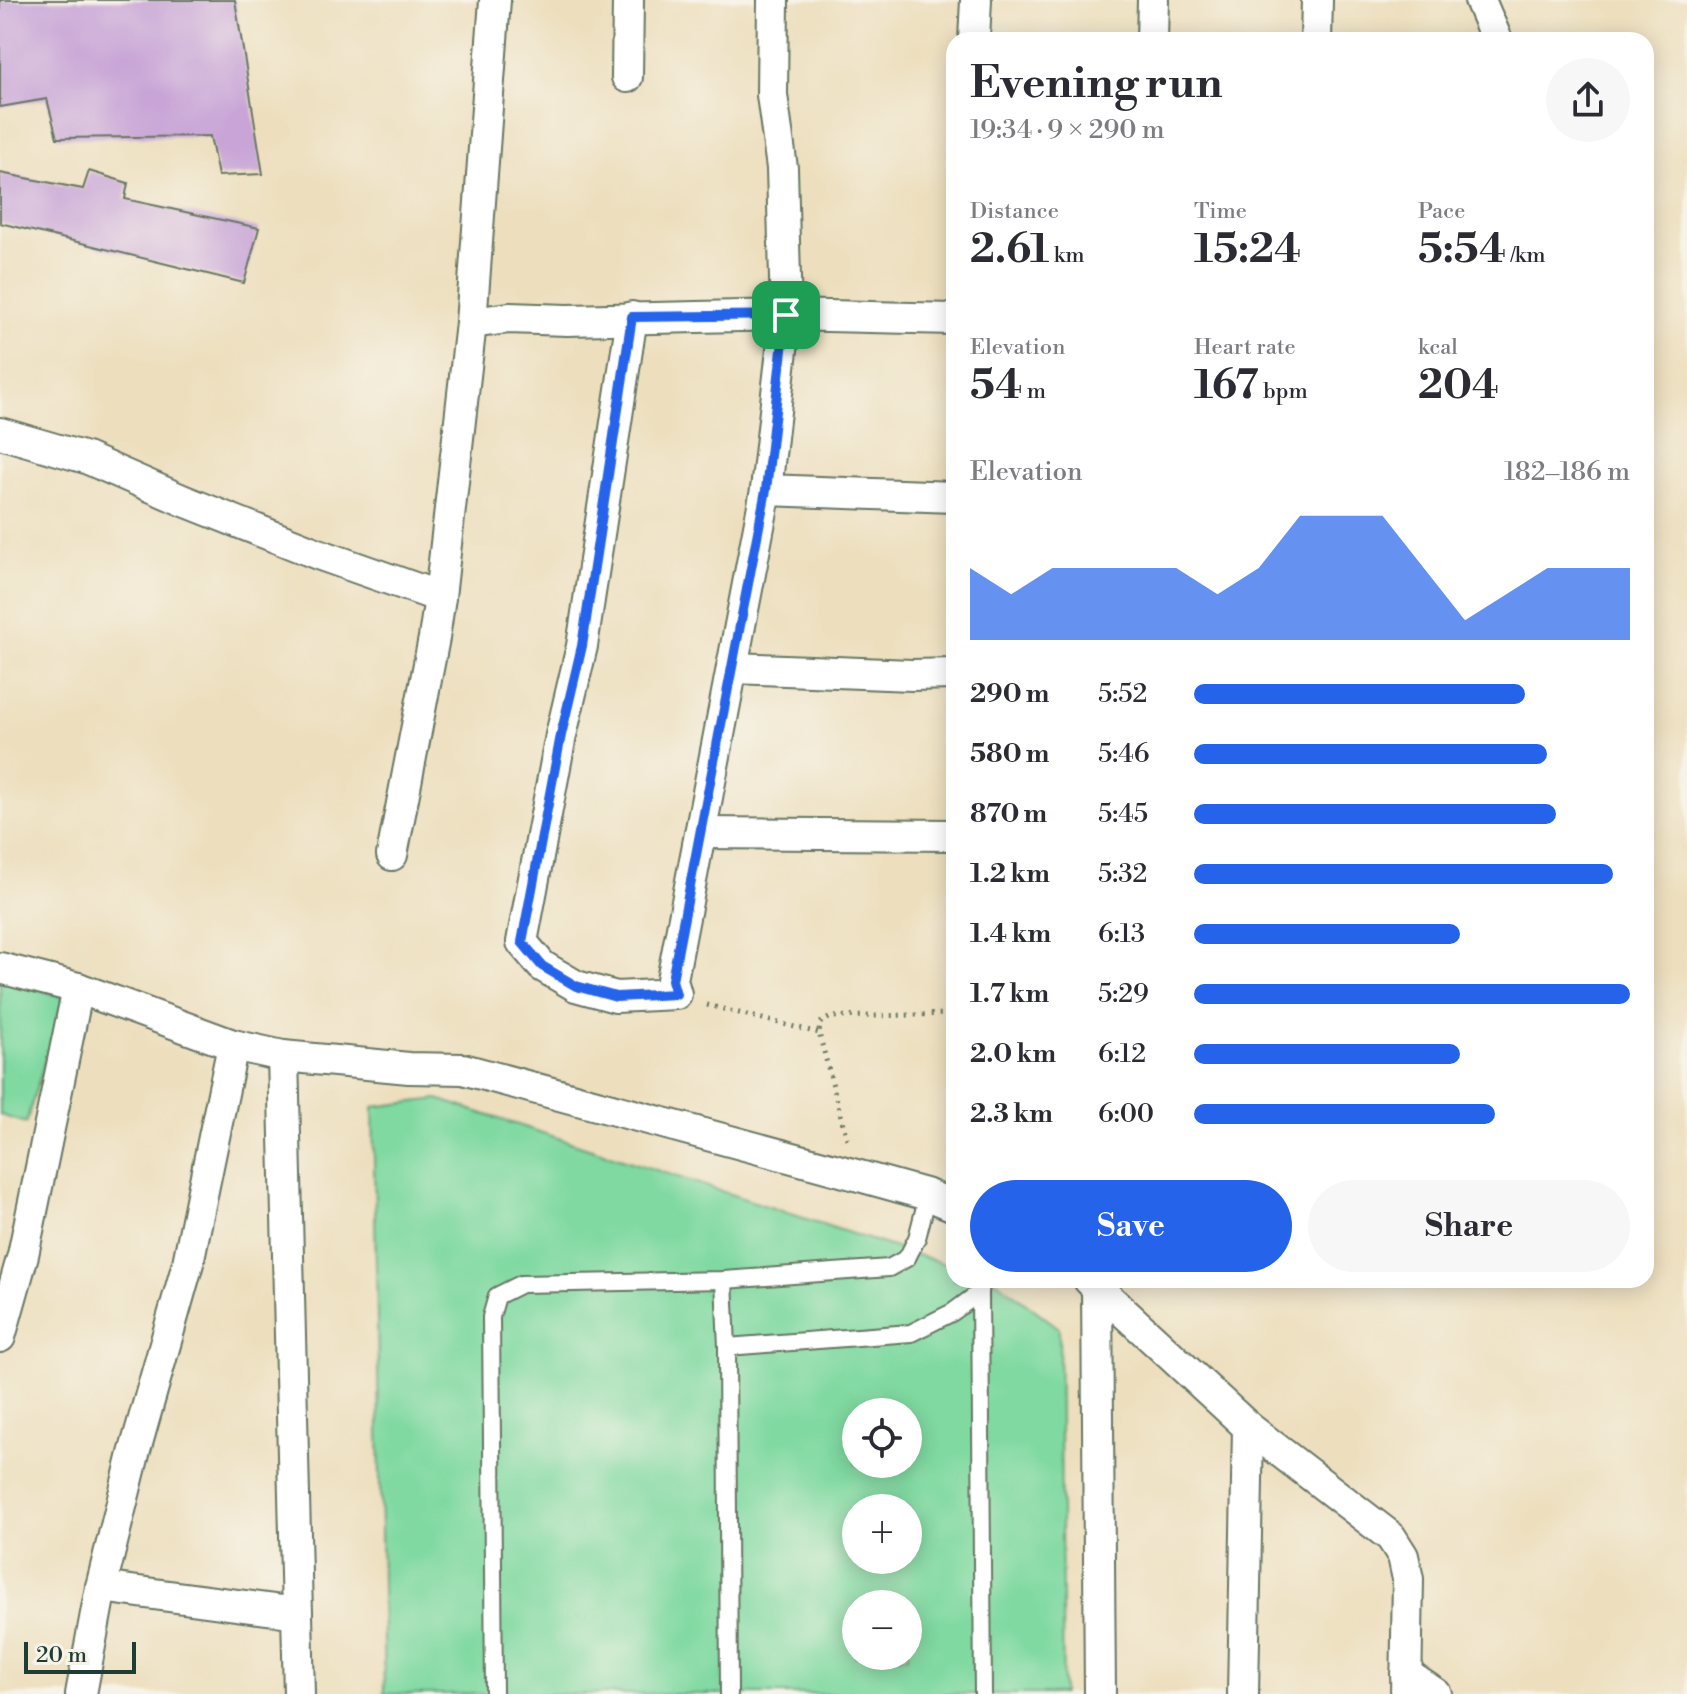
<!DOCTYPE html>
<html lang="en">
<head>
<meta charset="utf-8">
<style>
	body { margin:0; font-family:"Libre Bodoni",serif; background:#f7f7f7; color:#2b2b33; height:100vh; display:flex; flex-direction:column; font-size:30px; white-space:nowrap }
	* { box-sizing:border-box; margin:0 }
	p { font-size:26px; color:#7c7c81 }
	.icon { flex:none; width:44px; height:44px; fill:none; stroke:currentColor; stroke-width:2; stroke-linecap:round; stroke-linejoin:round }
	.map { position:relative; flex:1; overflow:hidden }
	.panel { position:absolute; left:946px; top:32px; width:708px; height:1256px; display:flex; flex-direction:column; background:#fff; border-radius:24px; box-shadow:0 4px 20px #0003 }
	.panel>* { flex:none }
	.tools { position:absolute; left:842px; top:1398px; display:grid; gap:16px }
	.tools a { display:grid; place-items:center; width:80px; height:80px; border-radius:50%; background:#fff; box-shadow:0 4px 20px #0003; font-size:40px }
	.scale { position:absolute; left:24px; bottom:20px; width:112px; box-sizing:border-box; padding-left:8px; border:4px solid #1f3d34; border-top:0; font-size:22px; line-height:28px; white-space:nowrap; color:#1f3d34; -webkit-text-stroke:6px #f7f3e8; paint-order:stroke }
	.pin { position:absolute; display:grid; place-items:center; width:68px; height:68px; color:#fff; margin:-34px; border-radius:16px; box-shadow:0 4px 12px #0006 }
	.round { display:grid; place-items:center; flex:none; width:84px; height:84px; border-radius:42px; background:#f7f7f7 }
	.head { display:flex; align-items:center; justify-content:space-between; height:136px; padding:0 24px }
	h1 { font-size:44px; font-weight:700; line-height:60px }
	.metrics { display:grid; grid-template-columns:repeat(3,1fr); gap:12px; height:136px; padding:8px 24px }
	.metrics div { display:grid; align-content:center }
	.metrics b { font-size:40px; font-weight:700 }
	.metrics small { font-size:22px; font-weight:400 }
	.metrics p { font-size:22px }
	.chart { height:224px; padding:16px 24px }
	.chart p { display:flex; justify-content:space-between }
	.chart svg { width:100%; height:144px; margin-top:8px; fill:#2563eb; opacity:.7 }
	.cta { display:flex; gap:16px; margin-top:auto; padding:16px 24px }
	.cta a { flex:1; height:92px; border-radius:48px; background:#2563eb; color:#fff; font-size:32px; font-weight:700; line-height:92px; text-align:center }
	.cta a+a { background:#f7f7f7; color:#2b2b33 }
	ul { padding:0 24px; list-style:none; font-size:26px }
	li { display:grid; grid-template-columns:128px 96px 1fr; align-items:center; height:60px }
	li i { height:20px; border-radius:10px; background:#2563eb }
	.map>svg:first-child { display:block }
	.green { fill:#7fd9a0; stroke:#4f8b6a; stroke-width:2; fill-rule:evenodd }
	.building { fill:#c8a4d7 }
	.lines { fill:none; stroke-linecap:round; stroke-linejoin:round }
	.service-casing { stroke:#677664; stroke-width:20 }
	.minor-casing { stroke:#677664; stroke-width:34 }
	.path { stroke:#677664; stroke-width:5; stroke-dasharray:2 6; stroke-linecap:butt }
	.service { stroke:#fff; stroke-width:16 }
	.minor { stroke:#fff; stroke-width:30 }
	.route-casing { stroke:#fff; stroke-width:16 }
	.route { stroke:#2563eb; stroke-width:10 }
</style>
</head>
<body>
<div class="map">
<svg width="1687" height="1694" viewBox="0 0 1687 1694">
	<rect width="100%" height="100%" fill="#f7f3e8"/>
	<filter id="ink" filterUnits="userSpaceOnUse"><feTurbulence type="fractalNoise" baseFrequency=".0125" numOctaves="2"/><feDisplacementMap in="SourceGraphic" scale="16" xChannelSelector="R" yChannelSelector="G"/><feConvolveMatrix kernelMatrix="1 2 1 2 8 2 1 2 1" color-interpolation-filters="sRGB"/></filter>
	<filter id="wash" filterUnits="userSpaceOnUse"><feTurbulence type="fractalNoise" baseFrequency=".006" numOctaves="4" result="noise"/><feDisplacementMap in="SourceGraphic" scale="32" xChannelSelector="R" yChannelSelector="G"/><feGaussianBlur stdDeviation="1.8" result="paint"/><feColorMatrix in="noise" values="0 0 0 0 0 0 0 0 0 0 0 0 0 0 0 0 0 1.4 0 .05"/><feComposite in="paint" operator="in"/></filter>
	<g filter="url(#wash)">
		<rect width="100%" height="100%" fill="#eddfbe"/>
		<g class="green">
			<polygon points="0,977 64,997 26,1123 0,1115"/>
			<path d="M 438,1099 L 954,1267 L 954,1280 L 997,1281 L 1059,1328 L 1063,1694 L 384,1694 L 373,1107 ZM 856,1412 L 908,1412 L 908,1464 L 856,1464 ZM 856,1508 L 908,1508 L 908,1560 L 856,1560 ZM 856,1604 L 908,1604 L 908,1656 L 856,1656 Z"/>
		</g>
		<g id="blocks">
			<g class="building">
				<polygon points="0,0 235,0 263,174 218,176 210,136 57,138 47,99 0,107"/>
				<polygon points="89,171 128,183 125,199 259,228 244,283 0,223 0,173 83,189"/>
			</g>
		</g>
	</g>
	<g filter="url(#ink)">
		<use href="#blocks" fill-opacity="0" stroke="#677664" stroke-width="2"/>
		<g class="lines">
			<defs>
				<g id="service">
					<polyline points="724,1280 727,1347 729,1694"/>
					<polyline points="982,1280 980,1292 983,1694"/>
					<polyline points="727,1347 911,1333 953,1312 980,1292"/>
					<polyline points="494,1694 491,1317 497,1296 521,1284 724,1280 889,1268 907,1258 917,1238 928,1195"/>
				</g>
				<g id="minor">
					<polyline points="495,0 471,323 509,318 567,320 786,315 954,319"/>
					<polyline points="773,0 772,95 782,168 786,315 766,490 954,497"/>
					<polyline points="1480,0 1497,40"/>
					<polyline points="974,40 976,0"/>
					<polyline points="1152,40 1153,0"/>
					<polyline points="1316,40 1317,0"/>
					<polyline points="627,77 628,0"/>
					<polyline points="632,317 582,646 561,735 522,942 542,966 576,986 616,997 676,994 672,980 766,490"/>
					<polyline points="0,433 86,458 182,500 318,554 440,597 434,638 392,855"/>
					<polyline points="440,597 471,323"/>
					<polyline points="732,668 912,675 954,674"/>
					<polyline points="700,833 954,835"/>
					<polyline points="0,968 78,988 233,1045 283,1056 409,1068 463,1069 856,1175 928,1195 954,1206"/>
					<polyline points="283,1056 299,1694"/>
					<polyline points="1089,1280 1248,1427 1391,1537 1403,1556 1408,1579 1406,1694"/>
					<polyline points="1097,1287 1100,1694"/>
					<polyline points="0,1337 23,1255 78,988"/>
					<polyline points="101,1587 297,1613"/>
					<polyline points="1406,1674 1436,1694"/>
					<polyline points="81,1694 101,1587 134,1454 188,1263 233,1045"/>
					<polyline points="1243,1694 1248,1427"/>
				</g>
			</defs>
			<use href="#service" class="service-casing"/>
			<use href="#minor" class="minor-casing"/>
			<g class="path">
				<polyline points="707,1005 819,1033"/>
				<polyline points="847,1139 819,1033 820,1023 831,1017 954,1014"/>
			</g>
			<use href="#service" class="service"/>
			<use href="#minor" class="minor"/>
		</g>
	</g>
	<g class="lines" filter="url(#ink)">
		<defs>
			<polygon id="route" points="786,315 766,490 672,980 676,994 616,997 576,986 542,966 522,942 561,735 582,646 632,317"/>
		</defs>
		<use href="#route" class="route-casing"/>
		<use href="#route" class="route"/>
	</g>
</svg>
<div class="tools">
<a><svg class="icon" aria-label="locate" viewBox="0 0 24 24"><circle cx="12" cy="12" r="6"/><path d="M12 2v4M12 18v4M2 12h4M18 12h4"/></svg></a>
<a>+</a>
<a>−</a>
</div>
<div class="scale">20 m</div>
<div class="pin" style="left:786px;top:315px;background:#1e9e55"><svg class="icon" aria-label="arrive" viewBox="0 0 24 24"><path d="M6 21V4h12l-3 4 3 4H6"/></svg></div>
<section class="panel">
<div class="head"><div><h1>Evening run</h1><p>19:34 · 9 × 290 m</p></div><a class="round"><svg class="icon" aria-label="share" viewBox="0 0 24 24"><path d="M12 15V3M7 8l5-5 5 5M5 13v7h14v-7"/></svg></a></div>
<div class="metrics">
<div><p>Distance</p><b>2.61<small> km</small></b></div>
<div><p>Time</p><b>15:24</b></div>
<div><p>Pace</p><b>5:54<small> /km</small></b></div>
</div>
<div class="metrics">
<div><p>Elevation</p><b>54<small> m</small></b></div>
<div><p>Heart rate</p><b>167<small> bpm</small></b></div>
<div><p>kcal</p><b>204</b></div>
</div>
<div class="chart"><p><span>Elevation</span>182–186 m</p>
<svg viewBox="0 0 160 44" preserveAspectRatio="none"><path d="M0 44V22L10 30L20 22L30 22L40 22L50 22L60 30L70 22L80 6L90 6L100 6L110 22L120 38L130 30L140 22L150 22L160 22V44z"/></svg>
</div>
<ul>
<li><b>290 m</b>5:52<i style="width:76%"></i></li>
<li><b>580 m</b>5:46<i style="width:81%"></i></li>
<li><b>870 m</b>5:45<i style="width:83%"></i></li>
<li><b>1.2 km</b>5:32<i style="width:96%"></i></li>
<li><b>1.4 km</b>6:13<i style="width:61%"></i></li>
<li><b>1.7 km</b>5:29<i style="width:100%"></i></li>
<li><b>2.0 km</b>6:12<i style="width:61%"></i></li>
<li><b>2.3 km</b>6:00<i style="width:69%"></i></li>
</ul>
<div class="cta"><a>Save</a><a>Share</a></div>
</section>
</div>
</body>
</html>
